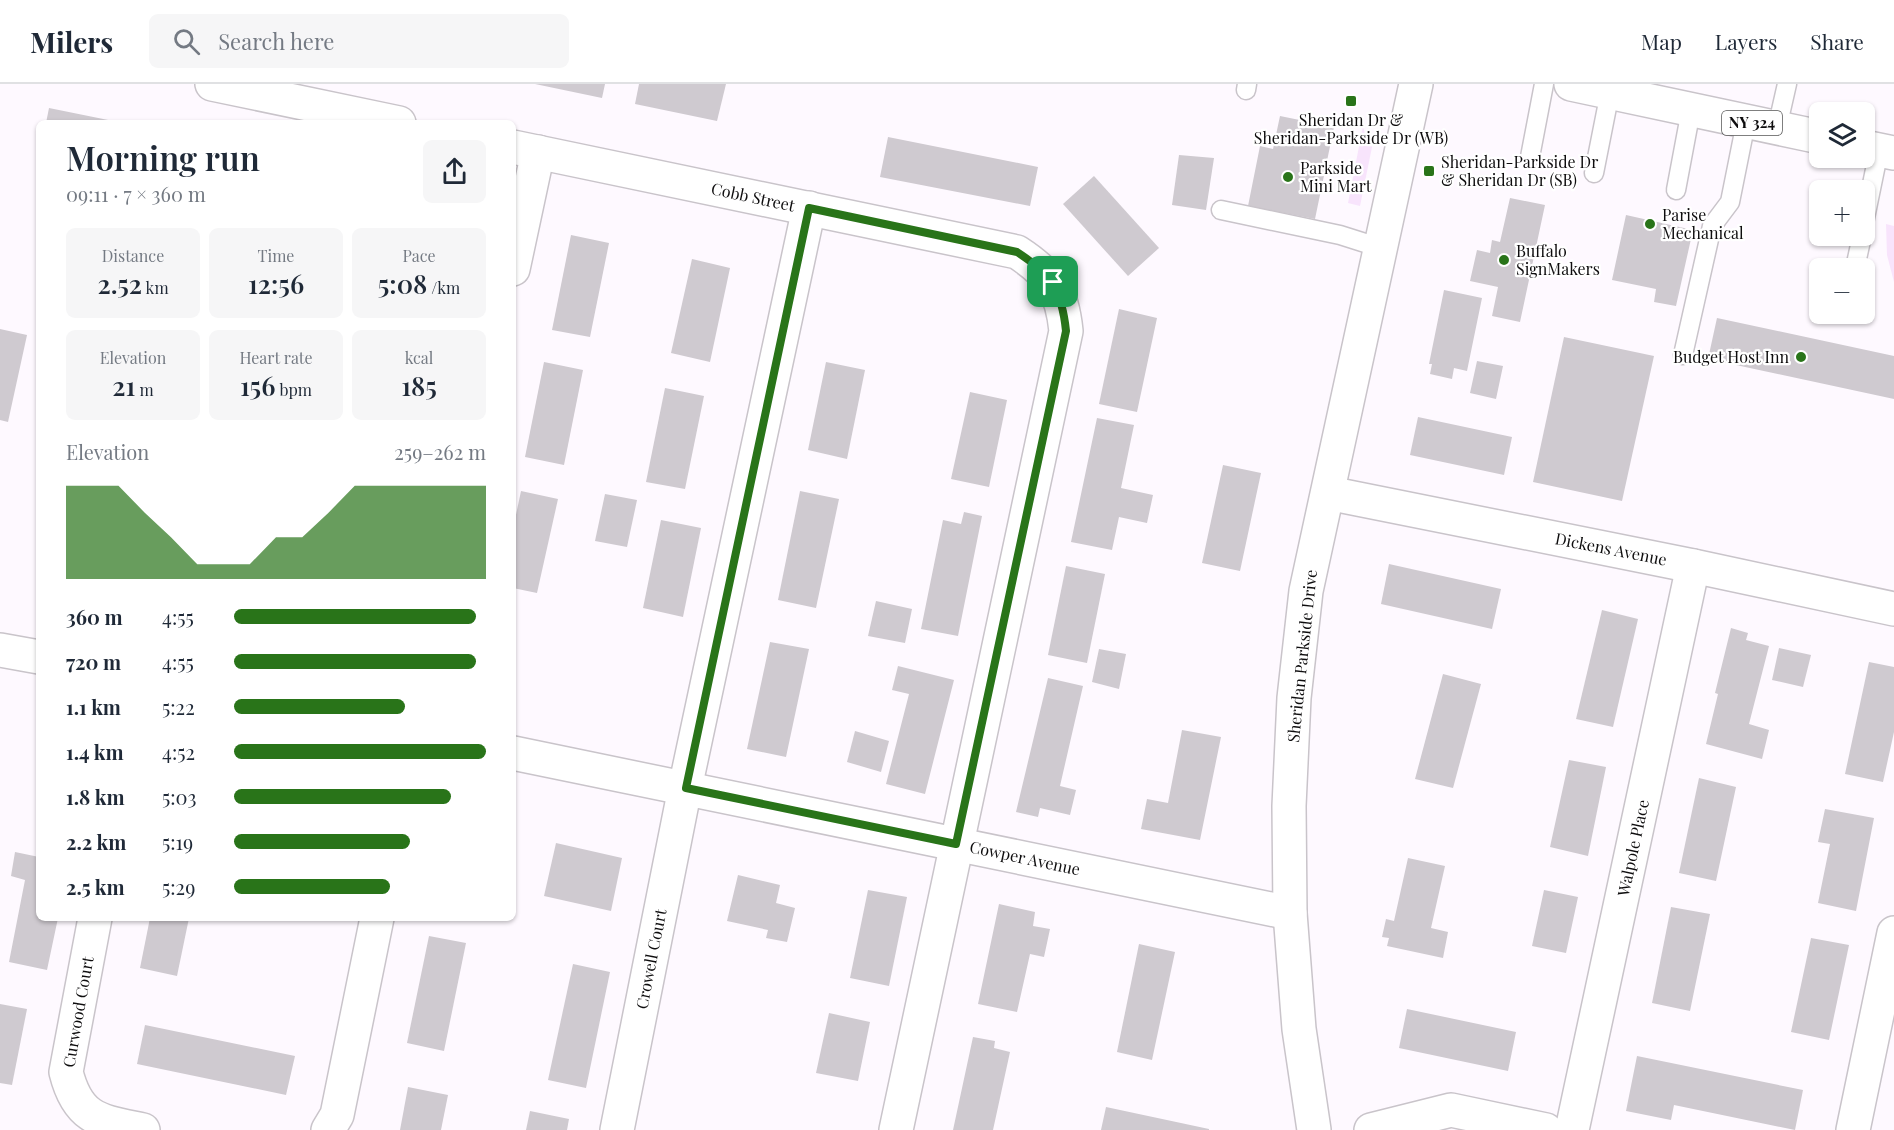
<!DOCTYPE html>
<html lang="en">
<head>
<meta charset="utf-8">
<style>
	body { margin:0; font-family:"Playfair Display",serif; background:#f6f6f7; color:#1f2937; height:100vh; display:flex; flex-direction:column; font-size:22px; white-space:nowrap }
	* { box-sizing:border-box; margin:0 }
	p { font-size:20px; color:#747a83 }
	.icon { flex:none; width:33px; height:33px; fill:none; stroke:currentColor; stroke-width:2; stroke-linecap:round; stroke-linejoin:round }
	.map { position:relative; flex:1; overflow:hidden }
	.side { position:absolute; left:36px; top:36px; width:480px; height:801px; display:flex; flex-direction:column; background:#fff; border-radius:9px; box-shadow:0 2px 4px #0004 }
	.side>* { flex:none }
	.fabs { position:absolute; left:1809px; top:18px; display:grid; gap:12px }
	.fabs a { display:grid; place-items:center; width:66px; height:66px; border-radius:9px; background:#fff; box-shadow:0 2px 4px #0004; font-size:30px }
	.pin { position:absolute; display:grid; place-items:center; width:51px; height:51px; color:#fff; margin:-26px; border-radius:12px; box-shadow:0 3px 9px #0006 }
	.round { display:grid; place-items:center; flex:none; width:63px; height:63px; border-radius:9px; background:#f6f6f7 }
	.headline { display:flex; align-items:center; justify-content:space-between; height:102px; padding:0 30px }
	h1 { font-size:33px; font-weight:600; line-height:45px }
	.stats { display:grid; grid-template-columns:repeat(3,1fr); gap:9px; height:102px; padding:6px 30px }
	.stats div { display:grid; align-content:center; border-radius:9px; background:#f6f6f7; text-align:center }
	.stats b { font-size:26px; font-weight:600 }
	.stats small { font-size:16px; font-weight:400 }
	.stats p { font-size:16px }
	.chart { height:168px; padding:12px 30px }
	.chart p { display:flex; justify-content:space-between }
	.chart svg { width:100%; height:108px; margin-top:6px; fill:#297419; opacity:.7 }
	ul { padding:0 30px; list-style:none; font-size:20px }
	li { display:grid; grid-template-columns:96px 72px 1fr; align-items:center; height:45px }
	li i { height:15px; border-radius:8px; background:#297419 }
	header { display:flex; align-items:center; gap:36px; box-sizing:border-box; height:84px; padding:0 30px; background:#fff; border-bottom:2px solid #e0e1e3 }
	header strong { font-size:28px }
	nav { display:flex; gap:33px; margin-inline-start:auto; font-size:21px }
	.search { width:420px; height:54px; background:#f6f6f7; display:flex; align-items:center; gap:15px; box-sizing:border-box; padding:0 21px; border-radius:9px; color:#747a83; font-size:22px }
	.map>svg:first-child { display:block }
	.green { fill:#f8e4fc }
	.building { fill:#cfcad0 }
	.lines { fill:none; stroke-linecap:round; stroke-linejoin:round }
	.service-casing { stroke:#c9c4ca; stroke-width:21 }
	.minor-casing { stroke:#c9c4ca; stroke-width:36 }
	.primary-casing { stroke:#c9c4ca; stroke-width:36 }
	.service { stroke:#fff; stroke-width:18 }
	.minor { stroke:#fff; stroke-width:33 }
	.primary { stroke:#fff; stroke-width:33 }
	.route-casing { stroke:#fff; stroke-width:12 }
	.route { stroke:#297419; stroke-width:8 }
	.poi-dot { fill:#297419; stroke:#fff; stroke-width:2 }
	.labels { text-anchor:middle; stroke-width:4.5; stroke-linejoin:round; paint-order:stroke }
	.shield { fill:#fff; stroke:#565656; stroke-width:1.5 }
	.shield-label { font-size:15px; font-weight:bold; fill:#0e0d0e }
	.poi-label { font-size:16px; fill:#0e0d0e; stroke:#fff; text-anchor:start }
	.street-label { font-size:16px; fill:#0e0d0e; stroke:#fff }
</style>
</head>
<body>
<header>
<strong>Milers</strong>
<div class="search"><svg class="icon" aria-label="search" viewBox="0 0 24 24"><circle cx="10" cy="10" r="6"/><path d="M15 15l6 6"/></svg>Search here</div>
<nav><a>Map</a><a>Layers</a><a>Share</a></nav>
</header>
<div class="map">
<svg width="1894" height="1046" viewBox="0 0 1894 1046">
	<rect width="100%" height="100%" fill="#fef9ff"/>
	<g class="green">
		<polygon points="1363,42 1366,55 1372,63 1360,122 1348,119"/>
		<polygon points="1886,140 1894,142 1894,198 1887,171"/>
	</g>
	<g class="building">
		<polygon points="535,0 605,0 602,14"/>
		<polygon points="639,0 726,0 717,37 635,20"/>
		<polygon points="49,24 118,38 117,39 46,39"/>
		<polygon points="1280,32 1334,43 1315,135 1248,122 1260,62 1273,65"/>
		<polygon points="888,53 1038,83 1030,122 880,93"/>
		<polygon points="1179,71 1214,74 1206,126 1172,121"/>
		<polygon points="1094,92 1159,164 1128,192 1063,120"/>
		<polygon points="1510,114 1545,121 1520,238 1492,232 1498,203 1470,197 1477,166 1490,169 1492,156 1500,158"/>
		<polygon points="1626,131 1693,146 1676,222 1654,218 1656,205 1612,196"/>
		<polygon points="571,151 609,159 590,253 552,246"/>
		<polygon points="692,175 730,184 710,278 671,269"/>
		<polygon points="1444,206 1482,214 1467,287 1454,284 1452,295 1430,290 1432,280 1429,280"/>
		<polygon points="1119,225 1157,234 1137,328 1099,320"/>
		<polygon points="1717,234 1894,272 1894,315 1708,275"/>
		<polygon points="0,245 27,251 8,338 0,336"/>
		<polygon points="1564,253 1654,272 1622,417 1533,398"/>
		<polygon points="1477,277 1503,282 1496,315 1470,309"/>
		<polygon points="544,278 583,286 564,381 525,373"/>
		<polygon points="826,278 865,286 847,375 808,366"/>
		<polygon points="665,304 704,312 685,405 646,398"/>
		<polygon points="970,308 1007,316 989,403 951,395"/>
		<polygon points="1418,333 1512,353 1504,391 1410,371"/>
		<polygon points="1097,334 1134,341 1121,404 1153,411 1147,439 1119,433 1112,466 1071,458"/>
		<polygon points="1223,381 1261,389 1240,487 1202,479"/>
		<polygon points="521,407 558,415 537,509 513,504 513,445"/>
		<polygon points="800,407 839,415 816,524 778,516"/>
		<polygon points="605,410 637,416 627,463 595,457"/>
		<polygon points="964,428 982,432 958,552 921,545 943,436 961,440"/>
		<polygon points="661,436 701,444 683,533 643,524"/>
		<polygon points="1389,480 1501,505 1492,545 1381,520"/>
		<polygon points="1066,482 1105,490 1087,579 1048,571"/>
		<polygon points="876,517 912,525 905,559 868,552"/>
		<polygon points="1602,526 1638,535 1613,643 1576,635"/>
		<polygon points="1731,544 1748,549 1746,556 1769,562 1749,640 1769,646 1762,675 1706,660 1718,610 1715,609"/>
		<polygon points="770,558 809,565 786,673 747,665"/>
		<polygon points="1779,564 1811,571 1803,603 1772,596"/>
		<polygon points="1099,565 1126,570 1119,605 1092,598"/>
		<polygon points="1869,578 1894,583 1894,648 1883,698 1845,690"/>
		<polygon points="898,582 954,596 925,710 886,700 909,610 892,606"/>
		<polygon points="1443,590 1481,600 1453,704 1415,695"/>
		<polygon points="1048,594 1083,602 1060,702 1076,706 1070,731 1040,724 1038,733 1016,728"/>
		<polygon points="1182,646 1221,653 1200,756 1141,745 1147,715 1168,719"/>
		<polygon points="855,647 889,657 881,688 847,678"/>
		<polygon points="1569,676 1606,683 1588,772 1550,763"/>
		<polygon points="1699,694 1736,703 1716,797 1679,789"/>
		<polygon points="1825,725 1874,734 1856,827 1818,819 1830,760 1818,758"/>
		<polygon points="556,759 622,774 611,827 544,812"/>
		<polygon points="15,768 39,773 39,834 58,834 47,886 9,878 25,796 11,792"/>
		<polygon points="1408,774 1445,782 1431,844 1448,848 1443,874 1387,862 1389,854 1382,853 1386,835 1394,837"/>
		<polygon points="738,791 780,801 776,819 795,824 787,858 766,854 768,846 727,837"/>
		<polygon points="868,806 907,813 889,902 850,894"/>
		<polygon points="1544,806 1578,813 1566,869 1532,862"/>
		<polygon points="999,820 1035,828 1033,842 1050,845 1044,873 1030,870 1017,928 978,920"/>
		<polygon points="1671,823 1710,830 1690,927 1652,919"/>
		<polygon points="150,834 189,834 177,892 140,884"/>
		<polygon points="429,852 466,859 444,967 407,959"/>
		<polygon points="1811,854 1849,861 1829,956 1791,948"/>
		<polygon points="1139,860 1175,868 1152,976 1117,968"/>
		<polygon points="573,880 610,888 586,1004 548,996"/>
		<polygon points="0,920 27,925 12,1001 0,999"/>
		<polygon points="1407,925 1516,948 1508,987 1399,964"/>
		<polygon points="829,929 870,938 858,997 816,989"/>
		<polygon points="145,941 295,972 286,1011 137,980"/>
		<polygon points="973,953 995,957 994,964 1010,968 993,1046 953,1046"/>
		<polygon points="1637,972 1803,1006 1795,1046 1674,1021 1671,1036 1626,1027"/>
		<polygon points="408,1003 448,1011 441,1046 400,1046"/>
		<polygon points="1106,1023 1209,1045 1209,1046 1101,1046"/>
		<polygon points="530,1027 569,1035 567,1046 526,1046"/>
	</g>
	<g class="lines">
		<defs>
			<g id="service">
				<polyline points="1246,6 1247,0"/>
				<polyline points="1777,44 1787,0"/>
				<polyline points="1530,73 1544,0"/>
				<polyline points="1594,89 1610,8"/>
				<polyline points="1676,106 1691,26"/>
				<polyline points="1221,126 1340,151 1381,164"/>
				<polyline points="1864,139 1879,66"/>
				<polyline points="1855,184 1862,152"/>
				<polyline points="1683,271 1712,142 1730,118 1746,38"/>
			</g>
			<g id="minor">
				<polyline points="212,0 399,39"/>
				<path d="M 513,63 L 1017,168 C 1051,190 1062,207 1066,247 L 896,1046"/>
				<polyline points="513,185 538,68"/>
				<polyline points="1328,409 1693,482 1894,525"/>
				<polyline points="0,566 39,573"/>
				<polyline points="513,669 1290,829"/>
				<path d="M 95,834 L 66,988 C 78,1036 100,1037 143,1046"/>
				<polyline points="328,1046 337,1031 377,834"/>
				<polyline points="617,1046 685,704 809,124"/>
				<polyline points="1314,1046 1299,945 1290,829 1289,722 1294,614 1306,507 1416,0"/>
				<polyline points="1371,1046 1451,1026 1546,1046"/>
				<polyline points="1572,1046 1693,482"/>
				<polyline points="1853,1046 1894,849"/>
			</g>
			<g id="primary">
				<polyline points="1571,0 1820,53"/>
				<polyline points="1864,63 1894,69"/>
			</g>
		</defs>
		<use href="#service" class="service-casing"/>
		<use href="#minor" class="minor-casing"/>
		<use href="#primary" class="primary-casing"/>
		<use href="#service" class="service"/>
		<use href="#minor" class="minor"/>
		<use href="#primary" class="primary"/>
	</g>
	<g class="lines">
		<defs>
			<path id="route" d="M 809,124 L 1017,168 C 1051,190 1062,207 1066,247 L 956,760 L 686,704 Z"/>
		</defs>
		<use href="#route" class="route-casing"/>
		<use href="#route" class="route"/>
	</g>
	<g class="poi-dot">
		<rect x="1345" y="11" width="12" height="12" rx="3"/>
		<rect x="1423" y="81" width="12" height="12" rx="3"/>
		<circle cx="1288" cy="93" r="6"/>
		<circle cx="1650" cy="140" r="6"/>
		<circle cx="1504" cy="176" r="6"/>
		<circle cx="1801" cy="273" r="6"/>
	</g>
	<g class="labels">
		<rect class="shield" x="1722" y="27" width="60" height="24" rx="4.5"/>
		<g class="shield-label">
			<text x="1752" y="44">NY 324</text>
		</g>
		<g class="poi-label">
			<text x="1351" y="42" text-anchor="middle">Sheridan Dr &amp;<tspan x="1351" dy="18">Sheridan-Parkside Dr (WB)</tspan></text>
			<text x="1441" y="84">Sheridan-Parkside Dr<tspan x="1441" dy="18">&amp; Sheridan Dr (SB)</tspan></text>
			<text x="1300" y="90">Parkside<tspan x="1300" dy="18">Mini Mart</tspan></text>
			<text x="1662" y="137">Parise<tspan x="1662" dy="18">Mechanical</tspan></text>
			<text x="1516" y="173">Buffalo<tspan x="1516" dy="18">SignMakers</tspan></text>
			<text x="1789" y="279" text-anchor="end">Budget Host Inn</text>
		</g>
		<g class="street-label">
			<text transform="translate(753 113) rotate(12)" y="6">Cobb Street</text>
			<text transform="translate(1611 465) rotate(11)" y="6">Dickens Avenue</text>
			<text transform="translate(1302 572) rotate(-84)" y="6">Sheridan Parkside Drive</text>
			<text transform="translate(1633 764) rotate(-78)" y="6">Walpole Place</text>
			<text transform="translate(1025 774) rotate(12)" y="6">Cowper Avenue</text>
			<text transform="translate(651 875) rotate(-79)" y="6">Crowell Court</text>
			<text transform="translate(78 928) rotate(-80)" y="6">Curwood Court</text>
		</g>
	</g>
</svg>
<div class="fabs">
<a><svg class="icon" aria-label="layers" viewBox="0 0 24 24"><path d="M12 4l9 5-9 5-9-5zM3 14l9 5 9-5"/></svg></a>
<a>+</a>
<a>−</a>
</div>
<div class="pin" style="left:1053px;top:198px;background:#1e9e55"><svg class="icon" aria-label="arrive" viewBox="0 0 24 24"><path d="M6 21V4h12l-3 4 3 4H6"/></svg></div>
<section class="side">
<div class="headline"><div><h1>Morning run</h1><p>09:11 · 7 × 360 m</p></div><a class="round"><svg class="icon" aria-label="share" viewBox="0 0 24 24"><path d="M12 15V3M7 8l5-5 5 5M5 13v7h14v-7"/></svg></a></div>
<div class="stats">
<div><p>Distance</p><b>2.52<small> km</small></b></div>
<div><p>Time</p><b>12:56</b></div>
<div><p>Pace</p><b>5:08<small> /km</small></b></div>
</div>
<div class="stats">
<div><p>Elevation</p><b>21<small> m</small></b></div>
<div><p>Heart rate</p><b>156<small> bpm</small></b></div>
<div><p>kcal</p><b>185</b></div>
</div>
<div class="chart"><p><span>Elevation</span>259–262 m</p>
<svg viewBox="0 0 160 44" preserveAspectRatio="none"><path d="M0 44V6L10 6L20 6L30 17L40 27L50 38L60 38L70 38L80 27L90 27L100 17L110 6L120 6L130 6L140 6L150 6L160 6V44z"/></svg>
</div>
<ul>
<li><b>360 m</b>4:55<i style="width:96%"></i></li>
<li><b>720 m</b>4:55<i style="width:96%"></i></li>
<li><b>1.1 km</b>5:22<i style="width:68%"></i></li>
<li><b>1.4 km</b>4:52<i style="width:100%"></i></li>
<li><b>1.8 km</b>5:03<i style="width:86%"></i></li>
<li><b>2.2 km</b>5:19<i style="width:70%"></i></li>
<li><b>2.5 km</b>5:29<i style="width:62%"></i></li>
</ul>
</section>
</div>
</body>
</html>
